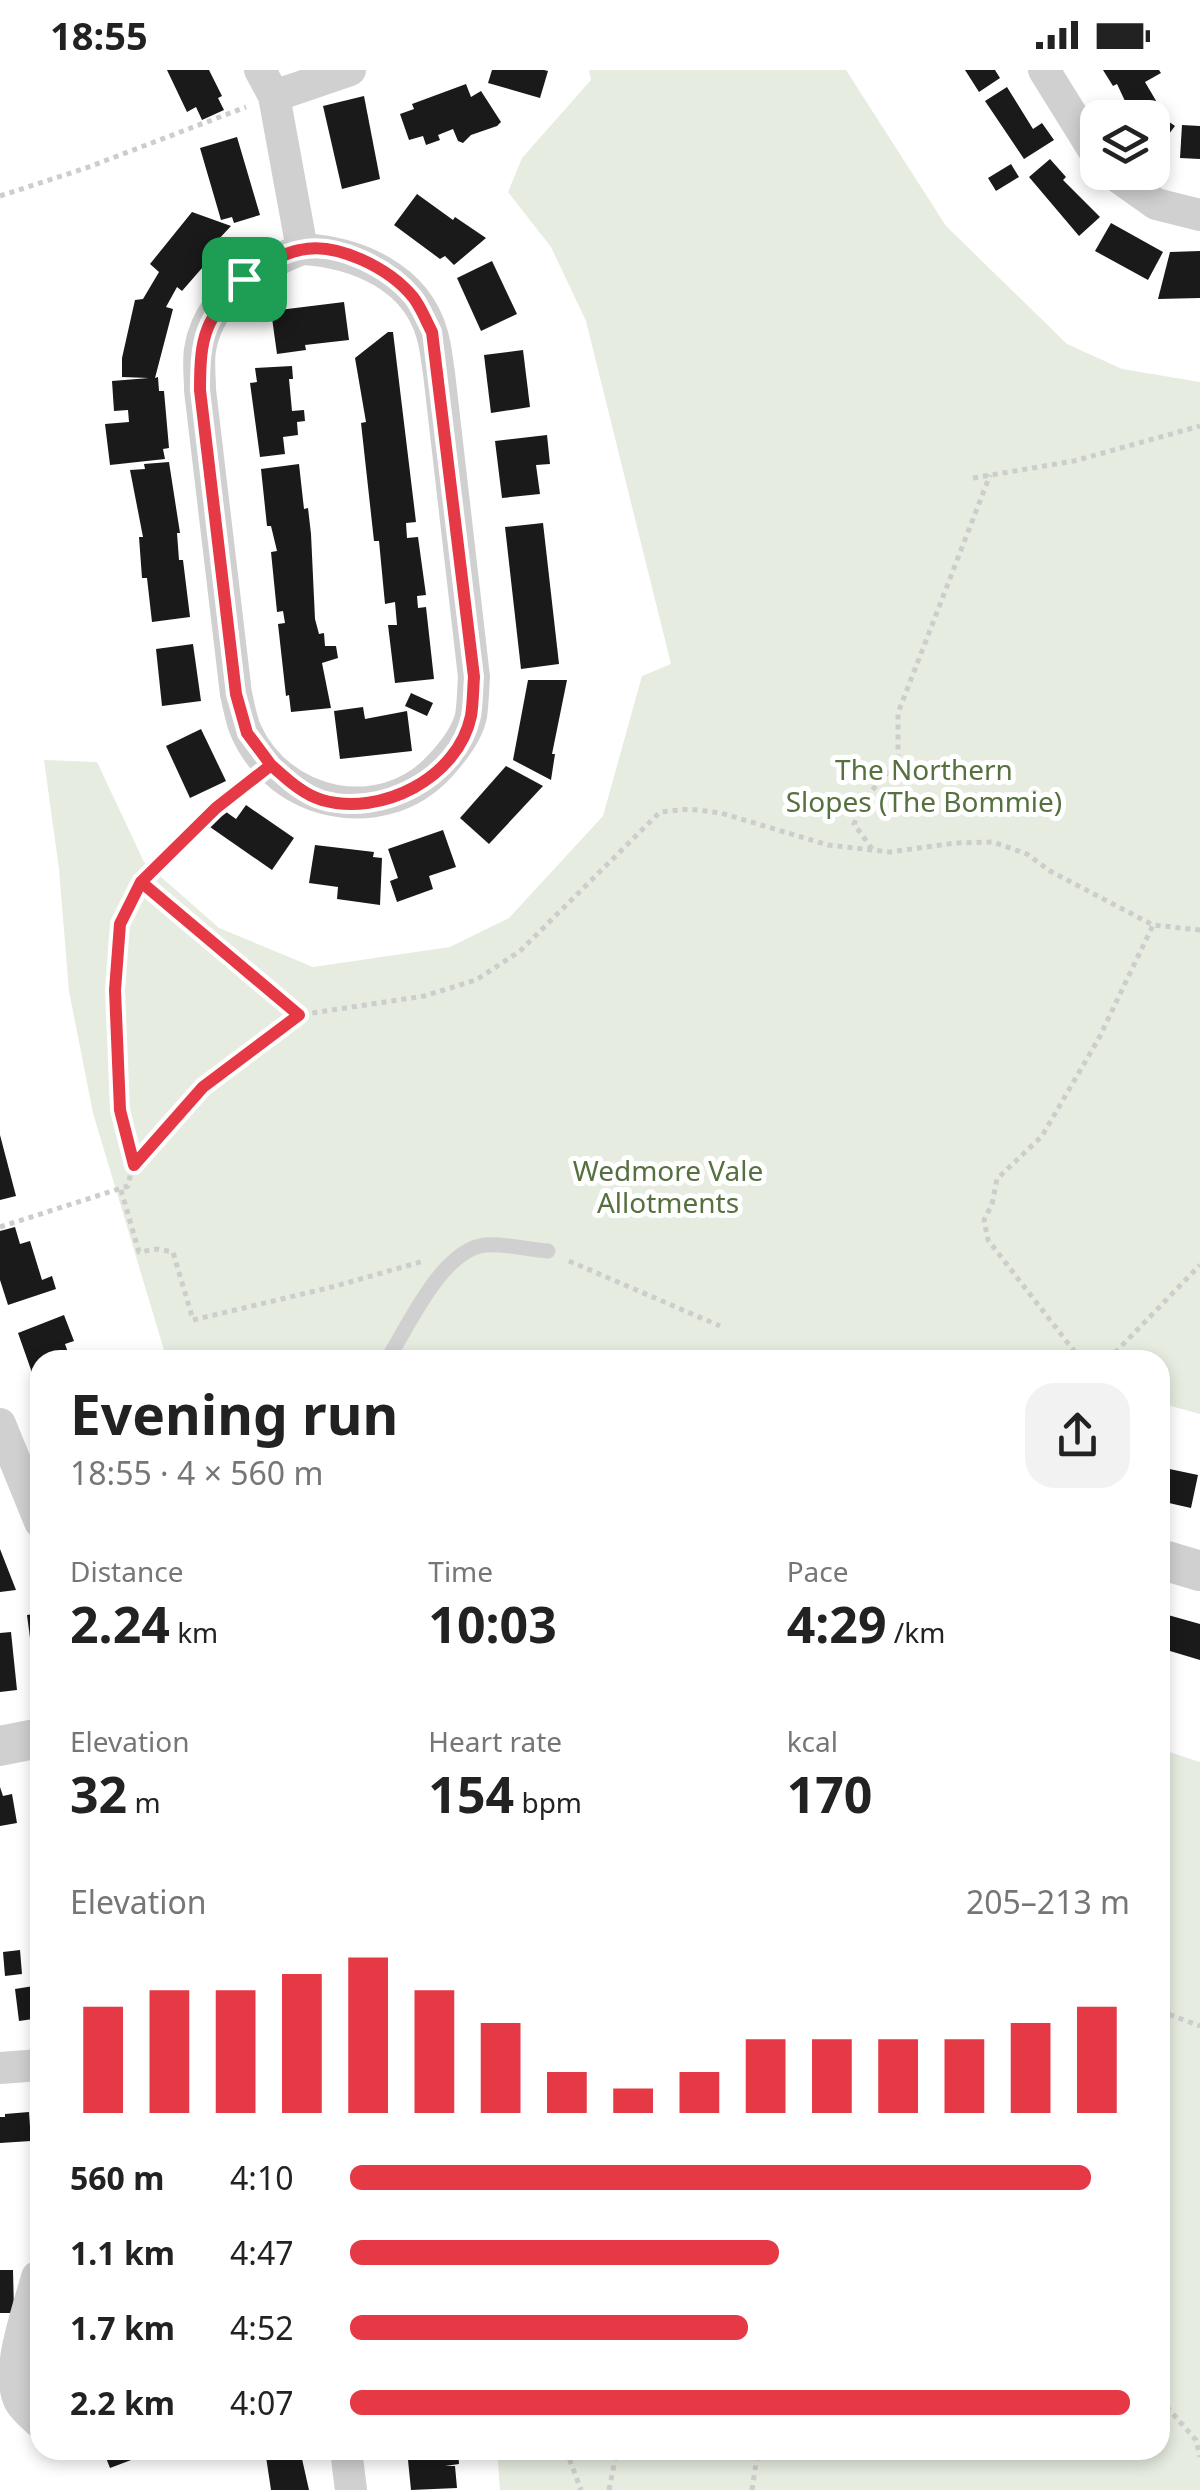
<!DOCTYPE html>
<html lang="en">
<head>
<meta charset="utf-8">
<style>
	body { margin:0; font-family:"Noto Sans",sans-serif; background:#f2f2f2; color:#222; height:100vh; display:flex; flex-direction:column; font-size:38px; white-space:nowrap }
	* { box-sizing:border-box; margin:0 }
	p { font-size:32px; color:#767676 }
	.icon { flex:none; width:55px; height:55px; fill:none; stroke:currentColor; stroke-width:2; stroke-linecap:round; stroke-linejoin:round }
	.map { position:relative; flex:1; overflow:hidden }
	.sheet { position:absolute; left:30px; top:1280px; width:1140px; height:1110px; display:flex; flex-direction:column; background:#fff; border-radius:30px; box-shadow:0 5px 15px #0003 }
	.sheet>* { flex:none }
	.buttons { position:absolute; left:1080px; top:30px; display:grid; gap:20px }
	.buttons a { display:grid; place-items:center; width:90px; height:90px; border-radius:20px; background:#fff; box-shadow:0 5px 15px #0003; font-size:50px }
	.pin { position:absolute; display:grid; place-items:center; width:85px; height:85px; color:#fff; margin:-42px; border-radius:20px; box-shadow:0 5px 15px #0006 }
	.round { display:grid; place-items:center; flex:none; width:105px; height:105px; border-radius:30px; background:#f2f2f2 }
	.summary { display:flex; align-items:center; justify-content:space-between; height:170px; padding:0 40px }
	h1 { font-size:55px; font-weight:700; line-height:75px }
	.figures { display:grid; grid-template-columns:repeat(3,1fr); gap:15px; height:170px; padding:10px 40px }
	.figures div { display:grid; align-content:center }
	.figures b { font-size:50px; font-weight:700 }
	.figures small { font-size:28px; font-weight:400 }
	.figures p { font-size:28px }
	.chart { height:280px; padding:20px 40px }
	.chart p { display:flex; justify-content:space-between }
	.chart svg { width:100%; height:180px; margin-top:10px; stroke:#e63946; stroke-width:6 }
	ul { padding:0 40px; list-style:none; font-size:32px }
	li { display:grid; grid-template-columns:160px 120px 1fr; align-items:center; height:75px }
	li i { height:25px; border-radius:12px; background:#e63946 }
	.status { display:flex; justify-content:space-between; align-items:center; height:70px; padding:0 50px; background:#fff; direction:ltr }
	.status svg { height:28px; fill:currentColor }
	.map>svg:first-child { display:block }
	.green { fill:#e6ecdf }
	.building { fill:#1a1a1a }
	.lines { fill:none; stroke-linecap:round; stroke-linejoin:round }
	.path { stroke:#cdcdcd; stroke-width:5; stroke-dasharray:5 5; stroke-linecap:butt }
	.service { stroke:#d0d0d0; stroke-width:15 }
	.minor { stroke:#d0d0d0; stroke-width:32 }
	.tertiary { stroke:#d0d0d0; stroke-width:40 }
	.route-casing { stroke:#fff; stroke-width:20 }
	.route { stroke:#e63946; stroke-width:12 }
	.labels { text-anchor:middle; stroke-width:10; stroke-linejoin:round; paint-order:stroke }
	.park-label { font-size:28px; fill:#56703f; stroke:#fff }
</style>
</head>
<body>
<div class="status"><b>18:55</b><svg viewBox="0 0 49 12"><path d="M0 12V9h3v3zM5 12V6h3v6zM10 12V3h3v9zM15 12V0h3v12zM26 1h20v11H26zM47 4h2v5h-2z"/></svg></div>
<div class="map">
<svg width="1200" height="2420" viewBox="0 0 1200 2420">
	<rect width="100%" height="100%" fill="#fff"/>
	<g class="green">
		<polygon points="589,0 846,0 946,156 1067,274 1122,299 1200,312 1200,1344 1160,1333 1160,1290 167,1290 93,1043 69,921 59,799 44,690 97,692 144,792 219,858 313,897 450,877 509,848 603,746 642,606 671,594 586,251 551,177 508,122 522,88 591,10"/>
		<polygon points="1160,1679 1200,1692 1200,2420 500,2420 497,2380 1160,2380"/>
	</g>
	<g class="building">
		<polygon points="167,0 209,0 222,26 218,28 224,40 202,50 196,37 187,42"/>
		<polygon points="492,0 544,0 548,1 540,28 488,13"/>
		<polygon points="965,0 995,0 1000,8 979,22"/>
		<polygon points="1103,0 1159,0 1161,3 1145,12 1165,46 1152,53 1152,48 1133,48 1117,14 1113,16"/>
		<polygon points="466,14 471,27 481,21 501,52 497,56 471,65 463,73 458,71 453,59 438,65 440,70 426,75 423,66 409,70 400,44 414,39 412,34"/>
		<polygon points="1007,17 1033,59 1042,53 1054,70 1024,89 985,31"/>
		<polygon points="364,26 380,109 342,119 323,36"/>
		<polygon points="1165,49 1175,56 1159,77 1152,71 1152,65"/>
		<polygon points="1182,55 1200,56 1200,89 1180,88"/>
		<polygon points="237,67 260,145 234,153 232,147 221,150 200,78"/>
		<polygon points="1050,89 1066,107 1063,110 1100,147 1079,166 1029,107"/>
		<polygon points="1011,94 1019,107 996,121 988,108"/>
		<polygon points="417,124 453,150 455,147 486,168 454,195 445,186 440,189 394,155"/>
		<polygon points="192,142 231,156 218,170 223,174 182,221 177,217 166,237 173,239 155,308 158,307 159,321 164,321 169,378 163,379 165,389 110,395 105,354 129,352 128,340 114,341 112,311 149,308 122,307 122,288 135,230 143,229 159,202 150,194"/>
		<polygon points="1111,153 1163,182 1148,210 1095,181"/>
		<polygon points="1200,181 1200,228 1158,229 1170,182"/>
		<polygon points="492,191 517,244 481,261 457,208"/>
		<polygon points="344,232 349,270 305,275 306,280 277,284 271,241"/>
		<polygon points="388,262 393,262 416,452 406,453 407,468 418,467 426,525 417,526 418,538 426,537 434,609 395,613 388,555 397,555 395,532 385,534 379,471 374,471 361,353 366,352 355,288"/>
		<polygon points="523,280 530,337 491,343 484,285"/>
		<polygon points="292,296 293,309 289,309 292,341 304,340 305,351 297,352 298,365 283,367 285,384 260,387 250,313 257,312 255,298"/>
		<polygon points="547,365 550,394 536,395 540,424 502,428 495,371"/>
		<polygon points="169,392 180,463 177,463 179,490 183,490 190,547 152,552 147,508 142,508 139,467 143,467 130,400 145,399 144,394"/>
		<polygon points="299,394 304,439 308,438 311,464 315,549 319,564 324,563 325,576 336,576 338,588 322,593 331,638 291,642 289,625 286,626 278,554 285,553 283,541 277,542 271,482 277,481 271,456 267,456 261,399"/>
		<polygon points="543,453 559,594 521,599 505,457"/>
		<polygon points="193,574 201,631 162,636 156,579"/>
		<polygon points="528,610 567,610 552,684 555,684 551,710 513,690"/>
		<polygon points="411,623 433,633 427,646 405,636"/>
		<polygon points="363,637 365,649 407,641 412,681 340,689 334,641"/>
		<polygon points="201,659 226,711 190,728 166,676"/>
		<polygon points="506,696 543,716 489,774 460,748"/>
		<polygon points="246,735 294,768 272,800 210,757 222,739 236,749"/>
		<polygon points="443,760 456,797 429,806 433,819 397,832 390,811 398,808 388,779"/>
		<polygon points="315,775 374,782 373,787 382,788 380,835 337,829 338,817 309,813"/>
		<polygon points="0,1065 16,1126 0,1130"/>
		<polygon points="15,1157 20,1174 30,1171 42,1210 52,1206 56,1219 8,1235 0,1210 0,1161"/>
		<polygon points="64,1245 74,1271 65,1274 70,1288 77,1285 79,1290 40,1290 40,1313 36,1314 18,1263"/>
		<polygon points="1160,1397 1198,1405 1191,1438 1160,1431"/>
		<polygon points="0,1479 16,1520 0,1522"/>
		<polygon points="40,1543 40,1582 32,1583 27,1545"/>
		<polygon points="1168,1545 1200,1554 1200,1590 1160,1578"/>
		<polygon points="11,1562 17,1620 0,1622 0,1563"/>
		<polygon points="0,1717 3,1726 12,1724 17,1753 0,1756"/>
		<polygon points="20,1880 22,1904 5,1906 3,1882"/>
		<polygon points="40,1915 40,1948 19,1951 15,1919"/>
		<polygon points="29,2042 31,2071 0,2073 0,2047 5,2047 5,2044"/>
		<polygon points="0,2200 13,2200 14,2243 0,2243"/>
		<polygon points="103,2380 145,2380 147,2384 110,2398"/>
		<polygon points="265,2380 300,2380 309,2420 271,2420"/>
		<polygon points="407,2380 458,2380 459,2394 445,2396 455,2396 457,2418 411,2420"/>
	</g>
	<g class="lines">
		<g class="path">
			<polyline points="0,126 86,98 246,37"/>
			<polyline points="973,408 1074,391 1200,356"/>
			<polyline points="872,779 854,754 867,726 898,691 898,643 990,405"/>
			<polyline points="141,812 299,945 424,926 476,910 520,881 660,742 689,739 721,743 828,775 890,782 955,773 993,772 1027,784 1050,801 1153,855 1200,860"/>
			<polyline points="133,1095 203,1017 299,945"/>
			<polyline points="121,1120 139,1182 157,1179 173,1182 193,1250 332,1217 424,1191"/>
			<path d="M 0,1157 L 128,1116 C 137,1081 120,1065 120,1033 C 118,980 108,905 120,855 C 133,806 209,744 248,713"/>
			<polyline points="569,1191 720,1256"/>
			<polyline points="1081,1290 988,1170 984,1150 992,1134 997,1109 1042,1066 1099,968 1153,855"/>
			<polyline points="1108,1290 1200,1195"/>
			<polyline points="1160,1941 1200,1956"/>
			<polyline points="1160,2329 1196,2370 1200,2387"/>
			<polyline points="566,2380 581,2420"/>
			<polyline points="609,2420 617,2380"/>
			<polyline points="752,2420 758,2380"/>
		</g>
		<path class="service" d="M 387,1290 C 409,1255 442,1180 485,1175 C 505,1173 528,1180 548,1181"/>
		<g class="minor">
			<polyline points="260,0 274,26 302,179"/>
			<polyline points="1044,0 1098,87"/>
			<polyline points="274,26 350,0"/>
			<polyline points="1111,102 1156,134 1200,145"/>
			<path d="M 302,179 C 357,182 416,207 432,264 C 436,277 437,291 439,303 L 474,607 C 473,620 473,633 471,646 C 467,665 452,683 439,697 C 382,758 280,737 246,661 C 241,650 239,636 236,624 L 200,320 C 200,307 198,292 200,280 C 208,227 257,197 302,179 Z"/>
			<polyline points="0,1354 40,1452"/>
			<polyline points="0,1998 40,1995"/>
			<path d="M 37,2207 C 29,2238 5,2300 19,2330 C 23,2339 33,2346 40,2353"/>
			<polyline points="346,2380 351,2420"/>
		</g>
		<g class="tertiary">
			<polyline points="1160,1489 1200,1501"/>
			<polyline points="0,1676 40,1668"/>
		</g>
	</g>
	<g class="lines">
		<defs>
			<path id="route" d="M 244,209 C 205,250 200,264 200,320 L 236,624 L 247,663 L 271,695 L 216,738 L 141,812 L 120,854 L 115,920 L 120,1040 L 134,1095 L 203,1017 L 299,945 L 141,812 L 216,738 L 271,695 C 286,708 302,724 322,730 C 381,747 458,708 471,646 C 473,634 473,620 474,607 L 432,262 C 426,251 421,237 413,227 C 390,199 337,171 300,180 C 279,184 261,198 244,209"/>
		</defs>
		<use href="#route" class="route-casing"/>
		<use href="#route" class="route"/>
	</g>
	<g class="labels">
		<g class="park-label">
			<text x="924" y="710">The Northern<tspan x="924" dy="32">Slopes (The Bommie)</tspan></text>
			<text x="668" y="1111">Wedmore Vale<tspan x="668" dy="32">Allotments</tspan></text>
		</g>
	</g>
</svg>
<div class="buttons">
<a><svg class="icon" aria-label="layers" viewBox="0 0 24 24"><path d="M12 4l9 5-9 5-9-5zM3 14l9 5 9-5"/></svg></a>
</div>
<div class="pin" style="left:244px;top:209px;background:#1e9e55"><svg class="icon" aria-label="arrive" viewBox="0 0 24 24"><path d="M6 21V4h12l-3 4 3 4H6"/></svg></div>
<section class="sheet">
<div class="summary"><div><h1>Evening run</h1><p>18:55 · 4 × 560 m</p></div><a class="round"><svg class="icon" aria-label="share" viewBox="0 0 24 24"><path d="M12 15V3M7 8l5-5 5 5M5 13v7h14v-7"/></svg></a></div>
<div class="figures">
<div><p>Distance</p><b>2.24<small> km</small></b></div>
<div><p>Time</p><b>10:03</b></div>
<div><p>Pace</p><b>4:29<small> /km</small></b></div>
</div>
<div class="figures">
<div><p>Elevation</p><b>32<small> m</small></b></div>
<div><p>Heart rate</p><b>154<small> bpm</small></b></div>
<div><p>kcal</p><b>170</b></div>
</div>
<div class="chart"><p><span>Elevation</span>205–213 m</p>
<svg viewBox="0 0 160 44" preserveAspectRatio="none"><path d="M5 44V18M15 44V14M25 44V14M35 44V10M45 44V6M55 44V14M65 44V22M75 44V34M85 44V38M95 44V34M105 44V26M115 44V26M125 44V26M135 44V26M145 44V22M155 44V18"/></svg>
</div>
<ul>
<li><b>560 m</b>4:10<i style="width:95%"></i></li>
<li><b>1.1 km</b>4:47<i style="width:55%"></i></li>
<li><b>1.7 km</b>4:52<i style="width:51%"></i></li>
<li><b>2.2 km</b>4:07<i style="width:100%"></i></li>
</ul>
</section>
</div>
</body>
</html>
